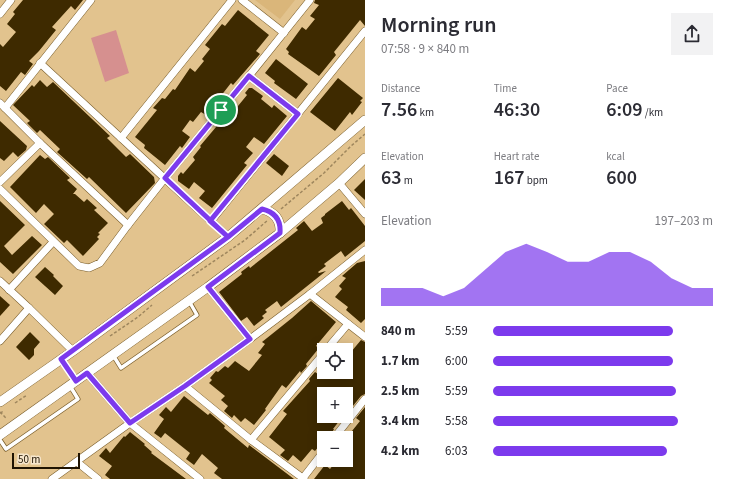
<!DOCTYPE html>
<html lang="en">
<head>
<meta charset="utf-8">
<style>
	body { margin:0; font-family:"Source Sans 3",sans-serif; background:#f2f2f3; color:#2b2b33; height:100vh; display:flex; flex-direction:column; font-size:15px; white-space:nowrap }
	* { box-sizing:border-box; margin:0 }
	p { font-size:13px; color:#7c7c81 }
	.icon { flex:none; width:22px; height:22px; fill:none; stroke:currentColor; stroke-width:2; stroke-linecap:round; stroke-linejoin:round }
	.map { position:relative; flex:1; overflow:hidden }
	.sheet { display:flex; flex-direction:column; background:#fff; width:364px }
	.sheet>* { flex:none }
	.tools { position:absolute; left:317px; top:343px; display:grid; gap:8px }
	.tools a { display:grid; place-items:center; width:36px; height:36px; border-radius:0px; background:#fff; box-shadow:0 2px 10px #0003; font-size:20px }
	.scale { position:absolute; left:12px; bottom:10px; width:68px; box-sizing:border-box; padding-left:4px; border:2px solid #1f1301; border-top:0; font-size:11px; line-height:14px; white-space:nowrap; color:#1f1301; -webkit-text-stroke:3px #f6e6cc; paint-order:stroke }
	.pin { position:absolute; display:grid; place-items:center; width:34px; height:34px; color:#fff; margin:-17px; border:2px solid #fff; border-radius:50%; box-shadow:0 1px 4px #0007 }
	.round { display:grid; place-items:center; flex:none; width:42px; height:42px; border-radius:0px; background:#f2f2f3 }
	.headline { display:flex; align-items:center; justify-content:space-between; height:68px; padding:0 16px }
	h1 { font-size:22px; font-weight:600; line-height:30px }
	.figures { display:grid; grid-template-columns:repeat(3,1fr); gap:6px; height:68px; padding:4px 16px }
	.figures div { display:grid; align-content:center }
	.figures b { font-size:20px; font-weight:600 }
	.figures small { font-size:11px; font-weight:400 }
	.figures p { font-size:11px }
	.chart { height:112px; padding:8px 16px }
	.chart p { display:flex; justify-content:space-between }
	.chart svg { width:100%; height:72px; margin-top:4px; fill:#7c3aed; opacity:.7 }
	ul { padding:0 16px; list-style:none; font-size:13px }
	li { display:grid; grid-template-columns:64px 48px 1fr; align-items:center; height:30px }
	li i { height:10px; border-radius:5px; background:#7c3aed }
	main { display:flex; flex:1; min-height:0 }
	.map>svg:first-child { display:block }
	.built { fill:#dab67a }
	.green { fill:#d6908f }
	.building { fill:#3e2a00 }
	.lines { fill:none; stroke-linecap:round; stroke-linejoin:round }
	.service-casing { stroke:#7b5f2c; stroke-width:5 }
	.minor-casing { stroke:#7b5f2c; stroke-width:8 }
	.tertiary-casing { stroke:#7b5f2c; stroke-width:10 }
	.path { stroke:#9e865d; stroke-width:1.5; stroke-dasharray:3 2; stroke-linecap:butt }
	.service { stroke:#fff; stroke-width:3.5 }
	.minor { stroke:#fff; stroke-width:7 }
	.tertiary { stroke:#fff; stroke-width:9 }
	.route-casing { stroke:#fff; stroke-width:8 }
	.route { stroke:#7c3aed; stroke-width:5 }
</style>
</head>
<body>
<main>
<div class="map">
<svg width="365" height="479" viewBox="0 0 365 479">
	<rect width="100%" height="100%" fill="#e2c38e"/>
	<polygon class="built" points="255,0 295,0 280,19"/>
	<polygon class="green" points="116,30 129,73 105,82 91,38"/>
	<g class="building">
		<polygon points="23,0 83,0 75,10 71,6 52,27 56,30 39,51 29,61 33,64 25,75 21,72 6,91 0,86 0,44 3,47 16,32 7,24 15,14 13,12"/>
		<polygon points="315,0 365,0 365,26 360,20 334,52 336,55 319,76 288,54 289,52 286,49 302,27 306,30 315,19 310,16 319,5 314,3"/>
		<polygon points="238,10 269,35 256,51 260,54 233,85 231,83 206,115 201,112 193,122 190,120 182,131 190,137 182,148 180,146 165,165 144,148 145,145 135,137 157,110 153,108 162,98 165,99 173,89 175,90 190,68 195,72 204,61 202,59 210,49 205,45 222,24 225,26"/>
		<polygon points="276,59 308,84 296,99 274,83 275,81 265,73"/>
		<polygon points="338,78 363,98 360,101 362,102 352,115 350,112 335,131 310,112"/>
		<polygon points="40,80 47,87 53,82 110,136 107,138 126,157 130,154 154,177 155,183 126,213 89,177 87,179 57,152 60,149 40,130 37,133 27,123 30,121 13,105 32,85 34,87"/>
		<polygon points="249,88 252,88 263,96 261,99 272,108 274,105 287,116 264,144 254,137 246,147 253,153 244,163 247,165 212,208 199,198 205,191 194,182 189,189 178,181 178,176 181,172 183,174 195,160 193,157 201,147 200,146 227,114 229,117 247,95 245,93"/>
		<polygon points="0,121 27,146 26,150 18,157 13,152 4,161 0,158"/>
		<polygon points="274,154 289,166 282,176 266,163"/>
		<polygon points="40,155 45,159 48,157 70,178 67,180 77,189 73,194 75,194 84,202 87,199 97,208 94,210 108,223 98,233 100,234 97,237 99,239 83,256 67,240 64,243 44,224 54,214 44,204 36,213 10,187"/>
		<polygon points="365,179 365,200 354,190"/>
		<polygon points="0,201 25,225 4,246 12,255 32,236 42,245 13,274 0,262"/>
		<polygon points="342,201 349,210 351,208 365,226 365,241 345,257 341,251 324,264 326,266 318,272 319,273 326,271 281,307 277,301 265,310 267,312 262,316 264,318 254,326 247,317 241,321 219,292 242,274 241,272 249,266 250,268 298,230 296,228 304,221 312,231 323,223 321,218 325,215 325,214"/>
		<polygon points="365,261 365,319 361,323 346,310 348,307 335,297 342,289 339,286 346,278 342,276 357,263"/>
		<polygon points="45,267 54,275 53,276 63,286 55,295 35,277"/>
		<polygon points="0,296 10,305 0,316"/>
		<polygon points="311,301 336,322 316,346 319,348 306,364 307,366 301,373 300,371 286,388 282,385 265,409 266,410 254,425 245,418 241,422 234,415 232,418 224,411 228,406 221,400 225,396 209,383 212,380 210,378 216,371 218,372 225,366 228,368 235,361 249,371 262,355 258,353 265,344 262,342 292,318"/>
		<polygon points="30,332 40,342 34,349 34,355 29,360 16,347"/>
		<polygon points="361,340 365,342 365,394 361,396 348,412 346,410 346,394 324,394 324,416 343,416 333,429 334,429 329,438 324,438 324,440 315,451 312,449 301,462 293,455 288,461 280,455 285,450 269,437 287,414 283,411 310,381 309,379 315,372 318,374 324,368 324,372 346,372 346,358"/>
		<polygon points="184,396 208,415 210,413 225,426 224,428 248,448 249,445 294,479 222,479 214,473 218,468 202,454 194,465 186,459 190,453 165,433 161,438 154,433 164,419 159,415 166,407 171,412"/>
		<polygon points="365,407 365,479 314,479 325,465 330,469 337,460 346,460 346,438 340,438 343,434 348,436 360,421 356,418"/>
		<polygon points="130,432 145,444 144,445 152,452 151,453 186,479 110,479 105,475 112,466 99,456 106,448 110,453 124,436 125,437"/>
	</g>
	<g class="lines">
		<defs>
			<g id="service">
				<polyline points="113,355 121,368 197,315 189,301"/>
				<polyline points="0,440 6,449 78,399 70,386"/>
			</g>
			<g id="minor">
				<polyline points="242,0 284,33"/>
				<polyline points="0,14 11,0"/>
				<polyline points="40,63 228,237"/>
				<polyline points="249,76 298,114"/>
				<polyline points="0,103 40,143 128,225"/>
				<polyline points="5,108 91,0"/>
				<polyline points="121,138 232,0"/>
				<polyline points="0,182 40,143"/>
				<polyline points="339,183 365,214"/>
				<polyline points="0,189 79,266 89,268 100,263 128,225 165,178 249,76 310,0"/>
				<polyline points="211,221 365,31"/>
				<polyline points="0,281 29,308"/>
				<polyline points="208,287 250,339"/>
				<polyline points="9,290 53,242"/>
				<polyline points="310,294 365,337"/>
				<polyline points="0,341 29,308 73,351"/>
				<polyline points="326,350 348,324"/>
				<polyline points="87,373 130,423 200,479"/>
				<polyline points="185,386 251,440 304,479"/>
				<polyline points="334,438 365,399"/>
				<polyline points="251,440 324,353"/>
				<polyline points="77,462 98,479"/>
				<polyline points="303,478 324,451"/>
				<polyline points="52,479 130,423 185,386 250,339 310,294 365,250"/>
			</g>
			<g id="tertiary">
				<path d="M 262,209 C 275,212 281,220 280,233"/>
				<polyline points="0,402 73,351 228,237 365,120"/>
				<polyline points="0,435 208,287 280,233 339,183 365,158"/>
			</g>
		</defs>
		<use href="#service" class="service-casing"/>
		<use href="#minor" class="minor-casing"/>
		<use href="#tertiary" class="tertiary-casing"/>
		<g class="path">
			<polyline points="281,209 324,173 351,146 365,134"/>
			<polyline points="192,276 245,240 268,220"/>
			<polyline points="110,336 138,317 152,305"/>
			<polyline points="66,366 71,373"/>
			<polyline points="15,403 27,395"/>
			<polyline points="0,412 7,419"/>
			<polyline points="0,413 4,411"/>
		</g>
		<use href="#service" class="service"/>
		<use href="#minor" class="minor"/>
		<use href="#tertiary" class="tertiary"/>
	</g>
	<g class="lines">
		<defs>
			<path id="route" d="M 221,110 L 165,178 L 228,237 L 61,359 L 76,381 L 87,373 L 130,423 L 185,386 L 250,339 L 208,287 L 280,233 C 281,220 275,212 262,209 L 228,237 L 210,221 L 298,114 L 249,76 L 221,110"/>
		</defs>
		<use href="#route" class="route-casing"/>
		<use href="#route" class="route"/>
	</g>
</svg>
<div class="tools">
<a><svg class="icon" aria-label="locate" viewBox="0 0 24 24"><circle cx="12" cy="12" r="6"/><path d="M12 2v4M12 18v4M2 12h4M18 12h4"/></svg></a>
<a>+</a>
<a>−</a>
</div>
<div class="scale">50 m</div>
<div class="pin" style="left:221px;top:110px;background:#1e9e55"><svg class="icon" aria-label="arrive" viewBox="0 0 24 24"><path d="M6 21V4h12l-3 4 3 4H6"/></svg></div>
</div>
<section class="sheet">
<div class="headline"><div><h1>Morning run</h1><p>07:58 · 9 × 840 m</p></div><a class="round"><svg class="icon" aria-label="share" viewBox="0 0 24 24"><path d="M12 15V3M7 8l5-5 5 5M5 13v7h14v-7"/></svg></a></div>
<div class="figures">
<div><p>Distance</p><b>7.56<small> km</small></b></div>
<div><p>Time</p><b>46:30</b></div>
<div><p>Pace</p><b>6:09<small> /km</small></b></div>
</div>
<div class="figures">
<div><p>Elevation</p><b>63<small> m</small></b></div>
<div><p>Heart rate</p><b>167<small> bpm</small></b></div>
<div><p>kcal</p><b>600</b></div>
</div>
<div class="chart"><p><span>Elevation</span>197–203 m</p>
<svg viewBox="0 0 160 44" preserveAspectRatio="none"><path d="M0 44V33L10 33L20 33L30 38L40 33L50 22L60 11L70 6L80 11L90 17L100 17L110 11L120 11L130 17L140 27L150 33L160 33V44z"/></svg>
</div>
<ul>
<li><b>840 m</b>5:59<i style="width:82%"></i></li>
<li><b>1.7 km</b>6:00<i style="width:82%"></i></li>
<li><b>2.5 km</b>5:59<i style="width:83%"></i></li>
<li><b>3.4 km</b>5:58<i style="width:84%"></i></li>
<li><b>4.2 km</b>6:03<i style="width:79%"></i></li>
</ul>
</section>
</main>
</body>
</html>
